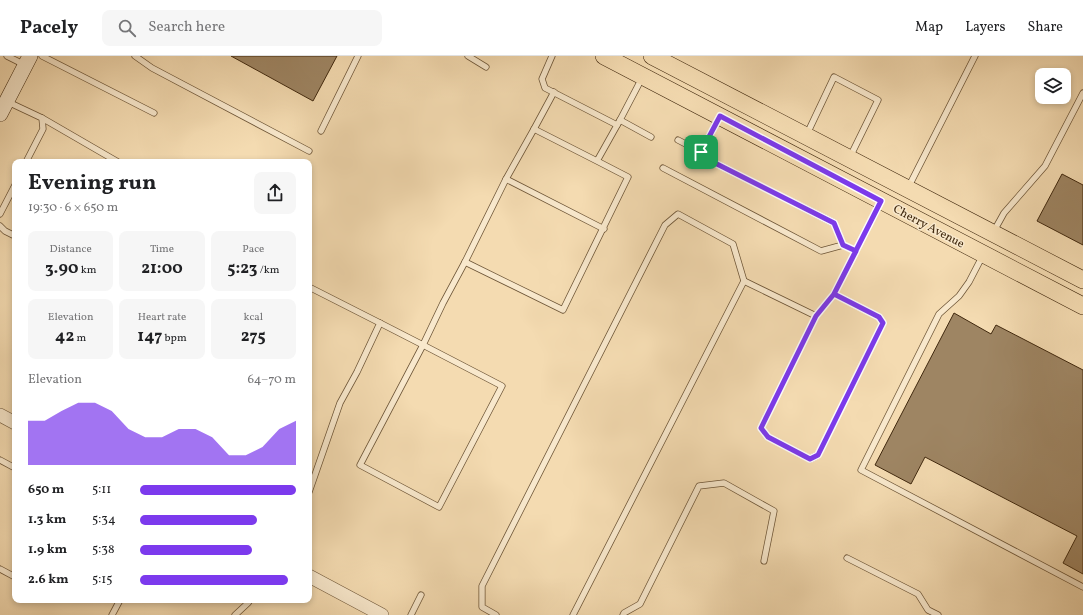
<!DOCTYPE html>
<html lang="en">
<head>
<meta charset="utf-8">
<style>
	body { margin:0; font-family:Vollkorn,serif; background:#f6f6f6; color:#202124; height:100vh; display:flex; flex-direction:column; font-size:15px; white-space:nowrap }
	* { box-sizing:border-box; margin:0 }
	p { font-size:13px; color:#757577 }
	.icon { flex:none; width:22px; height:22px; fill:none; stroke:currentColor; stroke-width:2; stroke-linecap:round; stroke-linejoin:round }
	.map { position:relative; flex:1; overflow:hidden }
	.drawer { position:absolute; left:12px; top:103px; width:300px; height:444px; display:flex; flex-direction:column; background:#fff; border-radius:8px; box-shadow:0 2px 6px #0003 }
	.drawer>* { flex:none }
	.tools { position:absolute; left:1035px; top:12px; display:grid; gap:8px }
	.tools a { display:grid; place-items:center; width:36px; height:36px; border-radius:8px; background:#fff; box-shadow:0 2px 6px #0003; font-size:20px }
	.pin { position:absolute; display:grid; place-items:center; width:34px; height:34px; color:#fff; margin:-17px; border-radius:8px; box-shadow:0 2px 6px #0006 }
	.round { display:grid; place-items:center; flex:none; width:42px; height:42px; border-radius:8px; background:#f6f6f6 }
	.overview { display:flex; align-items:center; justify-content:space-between; height:68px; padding:0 16px }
	h1 { font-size:22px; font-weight:700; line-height:30px }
	.figures { display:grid; grid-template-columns:repeat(3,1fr); gap:6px; height:68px; padding:4px 16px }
	.figures div { display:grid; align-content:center; border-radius:8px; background:#f6f6f6; text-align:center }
	.figures b { font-size:17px; font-weight:700 }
	.figures small { font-size:11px; font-weight:400 }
	.figures p { font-size:11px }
	.chart { height:112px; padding:8px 16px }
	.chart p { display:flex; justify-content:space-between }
	.chart svg { width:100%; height:72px; margin-top:4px; fill:#7c3aed; opacity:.7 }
	ul { padding:0 16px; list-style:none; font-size:13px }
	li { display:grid; grid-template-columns:64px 48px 1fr; align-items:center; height:30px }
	li i { height:10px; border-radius:5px; background:#7c3aed }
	header { display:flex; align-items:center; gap:24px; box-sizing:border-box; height:56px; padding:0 20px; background:#fff; border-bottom:1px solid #e0e0e0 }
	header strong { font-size:19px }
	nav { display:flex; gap:22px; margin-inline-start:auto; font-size:14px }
	.search { width:280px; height:36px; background:#f6f6f6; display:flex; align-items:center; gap:10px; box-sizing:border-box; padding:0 14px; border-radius:8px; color:#757577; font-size:15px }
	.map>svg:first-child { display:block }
	.building { fill:#9e8563; stroke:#40280e }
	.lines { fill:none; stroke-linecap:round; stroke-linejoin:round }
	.service-casing { stroke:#6d5537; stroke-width:7 }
	.tertiary-casing { stroke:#6d5537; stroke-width:14 }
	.secondary-casing { stroke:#40280e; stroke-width:16 }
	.primary-casing { stroke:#40280e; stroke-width:18 }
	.service { stroke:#f8e8cc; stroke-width:5.5 }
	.tertiary { stroke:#f8e8cc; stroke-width:13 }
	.secondary { stroke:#f8e8cc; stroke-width:15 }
	.primary { stroke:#f4dbb1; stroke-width:17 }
	.route-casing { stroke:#fff; stroke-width:8 }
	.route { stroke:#7c3aed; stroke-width:5 }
	.labels { text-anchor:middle; stroke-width:3; stroke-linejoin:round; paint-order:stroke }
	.street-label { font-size:12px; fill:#40280e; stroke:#f8e8cc }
</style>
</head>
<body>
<header>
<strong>Pacely</strong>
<div class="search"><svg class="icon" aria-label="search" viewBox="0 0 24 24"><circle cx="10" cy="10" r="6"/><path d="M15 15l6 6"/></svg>Search here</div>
<nav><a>Map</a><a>Layers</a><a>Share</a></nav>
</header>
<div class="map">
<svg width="1083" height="559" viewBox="0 0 1083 559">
	<rect width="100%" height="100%" fill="#f4dbb1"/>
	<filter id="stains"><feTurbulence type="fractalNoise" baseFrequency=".005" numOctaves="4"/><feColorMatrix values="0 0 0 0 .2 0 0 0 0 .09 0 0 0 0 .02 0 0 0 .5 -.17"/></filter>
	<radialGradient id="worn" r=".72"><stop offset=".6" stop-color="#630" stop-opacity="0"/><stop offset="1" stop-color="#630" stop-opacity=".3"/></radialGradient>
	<g class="building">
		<polygon points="231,0 337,0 313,45"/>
		<polygon points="1062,118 1083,129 1083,189 1037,165"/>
		<polygon points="954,257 991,278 996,269 1083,314 1083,518 1063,507 1077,480 925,401 911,428 875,409"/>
	</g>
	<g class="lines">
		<defs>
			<g id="service">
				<polyline points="7,0 25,9"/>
				<polyline points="42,0 154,57"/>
				<polyline points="135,0 152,12 309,95"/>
				<polyline points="468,0 486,11"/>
				<polyline points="552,0 542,23 545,32 617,69"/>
				<polyline points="642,22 620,64 651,81"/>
				<polyline points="8,46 42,62 43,73 26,106"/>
				<polyline points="42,62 118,106"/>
				<polyline points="534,73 554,36"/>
				<polyline points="321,75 358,0"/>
				<polyline points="807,78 834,21 878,44 850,101"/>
				<polyline points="678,84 701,96"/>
				<polyline points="597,105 628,121 563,254 465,206 506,123 534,73 597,105 620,64"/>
				<polyline points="663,112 821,195 843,189 834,167 705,102 701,96 719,62"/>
				<polyline points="506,123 604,173"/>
				<polyline points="908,132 975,0"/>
				<polyline points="0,158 15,129"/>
				<polyline points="0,170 5,175 15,180"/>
				<polyline points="994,175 1004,157 1045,110 1083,37"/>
				<polyline points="843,189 856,195"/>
				<polyline points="982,201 969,226 959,240 939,258 861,414 1083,531"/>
				<polyline points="744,225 816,260 834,238 879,261 883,267 818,399 810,403 768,381 761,372 816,260"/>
				<polyline points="309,231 380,267 357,316 340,347 309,436"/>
				<polyline points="834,238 880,147"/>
				<polyline points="380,267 423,289 360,409 439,451 502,330 423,289 443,247 465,206"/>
				<polyline points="0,404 15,412"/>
				<polyline points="847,502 918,538 928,554 938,559"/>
				<polyline points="0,513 15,521"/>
				<polyline points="112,559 120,544"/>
				<polyline points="235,559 248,547 250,544"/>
				<polyline points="411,559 421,539"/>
				<polyline points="496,559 482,551 482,530 665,169 678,158 733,188 744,225 573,559"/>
				<polyline points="623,559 624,557 640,548 699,430 724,427 774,455 764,505"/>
			</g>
			<g id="tertiary">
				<polyline points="0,359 15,367"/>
				<polyline points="309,520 382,559"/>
			</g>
			<polyline id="secondary" points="0,58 30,0"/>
			<g id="primary">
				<polyline points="604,0 1083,250"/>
				<polyline points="652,0 1083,224"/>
			</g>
		</defs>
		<use href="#service" class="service-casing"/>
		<use href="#tertiary" class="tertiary-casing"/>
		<use href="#secondary" class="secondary-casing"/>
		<use href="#primary" class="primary-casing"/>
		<use href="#service" class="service"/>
		<use href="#tertiary" class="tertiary"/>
		<use href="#secondary" class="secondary"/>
		<use href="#primary" class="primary"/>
	</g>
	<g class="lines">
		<defs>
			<polyline id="route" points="701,96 705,102 834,167 843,189 856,195 834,238 816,260 761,372 768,381 810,403 818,399 883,267 879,261 834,238 881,145 720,60 701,96"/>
		</defs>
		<use href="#route" class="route-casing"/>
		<use href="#route" class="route"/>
	</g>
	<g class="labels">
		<g class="street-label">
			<text transform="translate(929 170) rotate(28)" y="4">Cherry Avenue</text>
		</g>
	</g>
	<rect width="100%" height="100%" filter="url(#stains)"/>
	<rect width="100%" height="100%" fill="url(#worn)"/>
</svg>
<div class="tools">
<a><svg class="icon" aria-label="layers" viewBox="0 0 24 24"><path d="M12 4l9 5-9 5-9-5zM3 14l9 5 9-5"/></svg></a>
</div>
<div class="pin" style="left:701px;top:96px;background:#1e9e55"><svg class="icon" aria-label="arrive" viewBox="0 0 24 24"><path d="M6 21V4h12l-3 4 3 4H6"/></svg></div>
<section class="drawer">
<div class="overview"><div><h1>Evening run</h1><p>19:30 · 6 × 650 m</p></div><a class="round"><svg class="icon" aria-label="share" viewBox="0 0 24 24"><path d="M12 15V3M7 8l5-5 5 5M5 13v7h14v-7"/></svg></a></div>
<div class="figures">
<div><p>Distance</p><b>3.90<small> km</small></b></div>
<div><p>Time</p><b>21:00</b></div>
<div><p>Pace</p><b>5:23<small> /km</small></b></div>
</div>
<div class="figures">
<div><p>Elevation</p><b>42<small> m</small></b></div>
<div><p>Heart rate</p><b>147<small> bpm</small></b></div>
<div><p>kcal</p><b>275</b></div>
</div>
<div class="chart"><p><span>Elevation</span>64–70 m</p>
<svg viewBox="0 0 160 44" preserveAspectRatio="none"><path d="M0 44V17L10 17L20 11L30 6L40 6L50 11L60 22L70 27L80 27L90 22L100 22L110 27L120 38L130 38L140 33L150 22L160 17V44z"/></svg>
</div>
<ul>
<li><b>650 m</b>5:11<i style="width:100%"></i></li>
<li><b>1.3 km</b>5:34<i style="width:75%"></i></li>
<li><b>1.9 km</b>5:38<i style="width:72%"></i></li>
<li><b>2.6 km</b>5:15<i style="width:95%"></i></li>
</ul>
</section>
</div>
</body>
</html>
